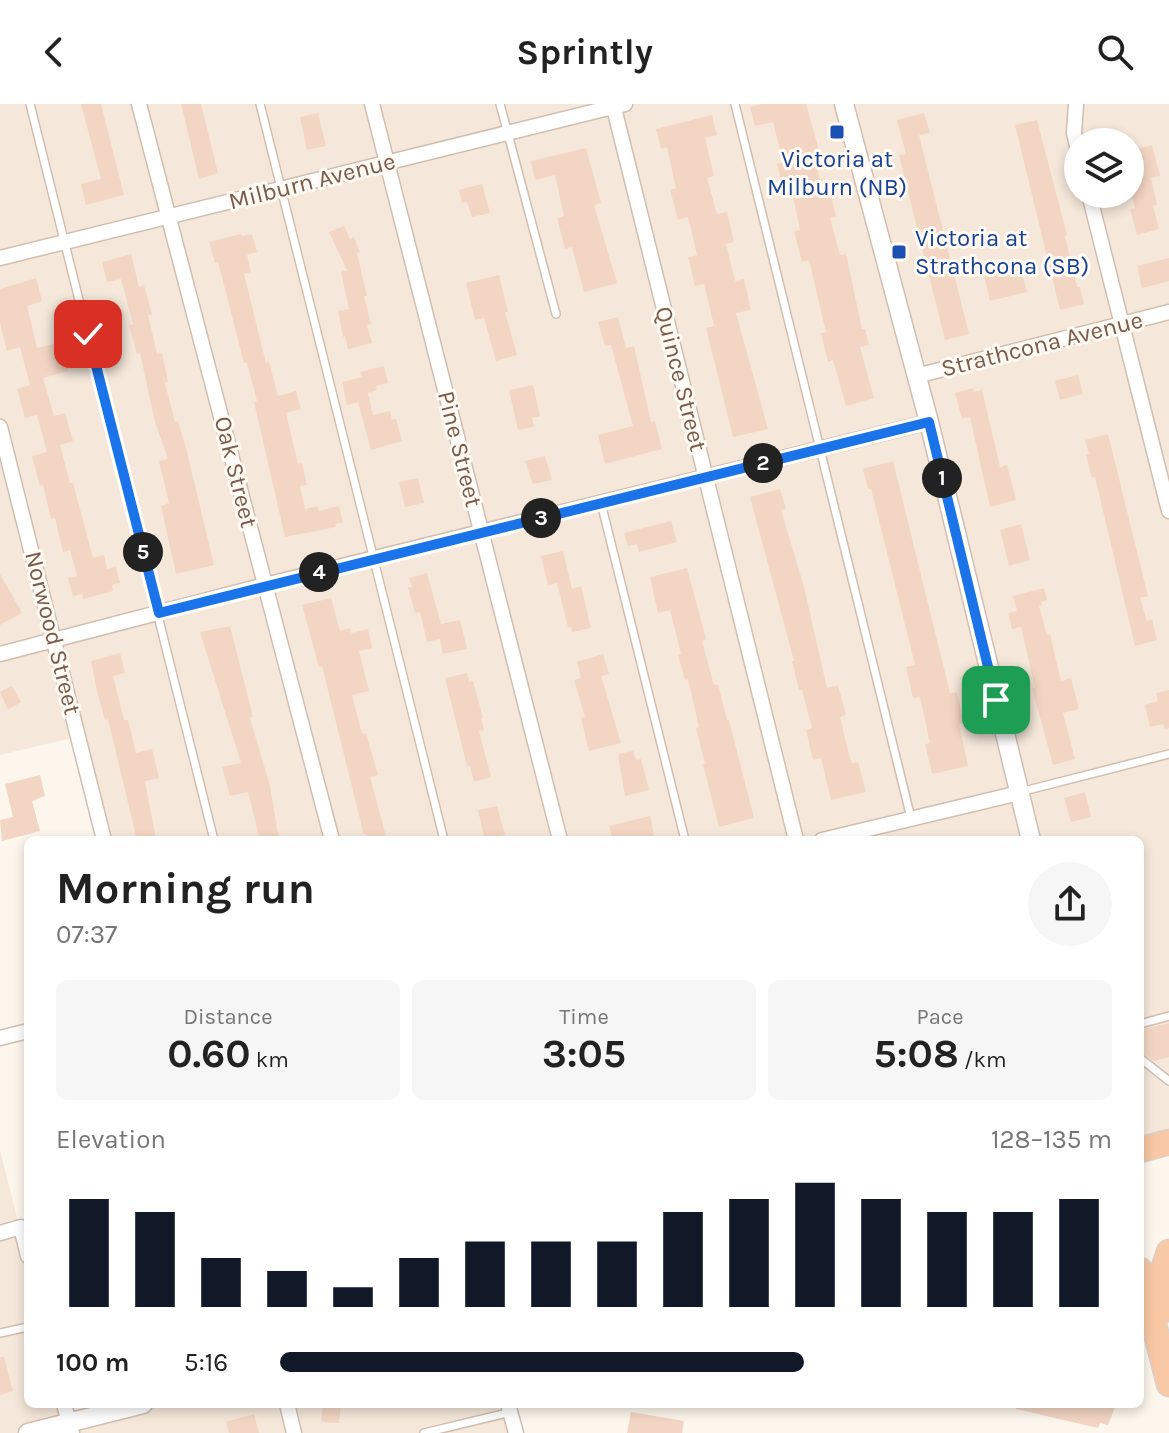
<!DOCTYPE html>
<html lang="en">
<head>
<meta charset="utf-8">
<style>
	body { margin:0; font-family:Karla,sans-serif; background:#f6f6f6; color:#222; height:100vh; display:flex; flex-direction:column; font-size:30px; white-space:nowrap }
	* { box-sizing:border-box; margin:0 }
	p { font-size:26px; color:#767676 }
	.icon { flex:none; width:44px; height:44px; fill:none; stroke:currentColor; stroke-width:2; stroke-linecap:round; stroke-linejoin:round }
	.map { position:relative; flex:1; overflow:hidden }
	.sheet { position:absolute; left:24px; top:732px; width:1120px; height:572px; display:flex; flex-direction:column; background:#fff; border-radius:12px; box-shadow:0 4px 12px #0003 }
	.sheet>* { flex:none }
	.tools { position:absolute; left:1064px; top:24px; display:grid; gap:16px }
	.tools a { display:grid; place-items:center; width:80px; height:80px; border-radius:50%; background:#fff; box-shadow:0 4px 12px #0003; font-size:40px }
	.pin { position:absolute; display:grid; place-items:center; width:68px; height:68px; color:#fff; margin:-34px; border-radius:16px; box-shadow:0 4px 12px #0006 }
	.km { position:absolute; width:40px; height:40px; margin:-20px; border-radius:50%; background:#222; color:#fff; font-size:22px; line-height:40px; text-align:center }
	.round { display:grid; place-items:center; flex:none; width:84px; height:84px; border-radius:42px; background:#f6f6f6 }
	.head { display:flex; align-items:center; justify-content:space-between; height:136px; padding:0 32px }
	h1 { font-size:44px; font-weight:700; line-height:60px }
	.figures { display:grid; grid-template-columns:repeat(3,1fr); gap:12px; height:136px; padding:8px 32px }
	.figures div { display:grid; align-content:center; border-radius:12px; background:#f6f6f6; text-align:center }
	.figures b { font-size:40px; font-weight:700 }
	.figures small { font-size:22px; font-weight:400 }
	.figures p { font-size:22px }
	.chart { height:224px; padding:16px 32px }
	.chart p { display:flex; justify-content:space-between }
	.chart svg { width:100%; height:144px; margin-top:8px; stroke:#111827; stroke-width:6 }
	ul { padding:0 32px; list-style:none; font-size:26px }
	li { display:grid; grid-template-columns:128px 96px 1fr; align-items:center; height:60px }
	li i { height:20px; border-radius:10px; background:#111827 }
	header { display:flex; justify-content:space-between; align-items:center; height:104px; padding:0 32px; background:#fff; font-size:36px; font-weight:700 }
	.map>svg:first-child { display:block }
	.residential { fill:#f5e8da; fill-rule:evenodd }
	.building { fill:#f3d5c3 }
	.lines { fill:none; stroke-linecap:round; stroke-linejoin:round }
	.service-casing { stroke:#d1beb0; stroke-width:10 }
	.minor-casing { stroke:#d1beb0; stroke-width:17 }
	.tertiary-casing { stroke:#d1beb0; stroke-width:21 }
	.trunk-casing { stroke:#dad1cd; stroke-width:27 }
	.service { stroke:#fff; stroke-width:7 }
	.minor { stroke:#fff; stroke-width:14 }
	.tertiary { stroke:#fff; stroke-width:18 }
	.trunk { stroke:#f9c8a4; stroke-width:24 }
	.route-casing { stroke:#fff; stroke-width:16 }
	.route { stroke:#1a73e8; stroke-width:10 }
	.transit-dot { fill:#1a4fb4; stroke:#fffaf3; stroke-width:3 }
	.labels { text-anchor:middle; stroke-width:6; stroke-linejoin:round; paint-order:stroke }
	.transit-label { font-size:24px; fill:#164399; stroke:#fffaf3 }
	.street-label { font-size:24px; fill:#7a5c4d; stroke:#fffaf3 }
</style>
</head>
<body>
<header><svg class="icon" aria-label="back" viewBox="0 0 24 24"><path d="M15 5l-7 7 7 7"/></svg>Sprintly<svg class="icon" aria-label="search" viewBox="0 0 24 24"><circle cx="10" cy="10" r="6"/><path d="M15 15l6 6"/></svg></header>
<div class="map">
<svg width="1169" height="1329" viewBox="0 0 1169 1329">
	<rect width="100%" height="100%" fill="#fdf6ec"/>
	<g class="residential">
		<path d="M 0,0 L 1169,0 L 1169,1031 L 1140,1039 L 1140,736 L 99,736 L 72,634 L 0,651 ZM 1078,38 L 1130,38 L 1130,90 L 1078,90 Z"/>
		<polygon points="0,1046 28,1157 28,1300 64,1300 67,1311 114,1300 509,1300 515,1329 0,1329"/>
	</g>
	<g class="building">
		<polygon points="81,0 101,0 124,91 86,101 81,80 101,75"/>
		<polygon points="181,0 201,0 218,69 199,75"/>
		<polygon points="761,0 806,0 819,46 813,47 822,84 829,82 836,113 830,114 840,151 846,150 862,225 865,225 869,241 860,243 874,294 846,302 833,256 828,258 821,229 826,228 809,156 802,158 794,127 800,126 792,88 784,90 777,60 783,58 773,18 755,22 750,3"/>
		<polygon points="318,9 326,42 307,46 300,13"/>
		<polygon points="924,9 930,29 919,31 969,230 945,236 899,51 906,50 897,16"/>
		<polygon points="712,11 717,31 705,34 714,72 707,74 717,110 727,108 734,138 726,140 735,177 744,175 751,206 736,209 768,325 733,333 706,224 714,222 704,180 695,182 688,153 697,151 688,113 678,116 670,86 676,84 667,43 661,45 656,25"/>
		<polygon points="1037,16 1067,131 1065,132 1077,183 1080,183 1084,200 1060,206 1015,21"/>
		<polygon points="1152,41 1160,72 1151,74 1157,101 1153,102 1159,125 1137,131 1130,105 1135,104 1130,86 1130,47"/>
		<polygon points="586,44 601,99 594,101 617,179 584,188 572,143 565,145 557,114 564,112 555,71 535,76 531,57"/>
		<polygon points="482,80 490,109 472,113 467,98 462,99 459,86"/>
		<polygon points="344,122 350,135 354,133 360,148 357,149 367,192 364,192 371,220 367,221 372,239 348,245 345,232 343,233 338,207 349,205 341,168 347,166 329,128"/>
		<polygon points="241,130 242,132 252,130 257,148 247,151 251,168 244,170 266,259 269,258 278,292 296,287 301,305 286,309 298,360 302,359 307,381 300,382 305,405 317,402 319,407 339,402 343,418 335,420 336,423 285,433 254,298 257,297 247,259 244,259 218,158 215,159 209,138"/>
		<polygon points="131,150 139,183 144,181 152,210 148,211 157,250 162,249 168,278 165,279 175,318 178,317 186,344 214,461 176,470 161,402 169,399 159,357 168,355 155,318 140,249 137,250 129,221 133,220 121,175 107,178 102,158"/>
		<polygon points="1169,154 1169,177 1142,184 1137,162"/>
		<polygon points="1019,157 1027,188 990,197 983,166"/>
		<polygon points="499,171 508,208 505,208 517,251 496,257 484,214 475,216 466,179"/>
		<polygon points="36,174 42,197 27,202 37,244 61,238 63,242 68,241 71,252 65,254 68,267 43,274 54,312 65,309 73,337 60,341 70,379 73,379 93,454 104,451 107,465 116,463 120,479 112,481 113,487 83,495 82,490 73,492 68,474 77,472 70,446 63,448 55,414 51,415 43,381 40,382 32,352 47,348 37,311 25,314 17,285 30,281 20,243 7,247 0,219 0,185"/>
		<polygon points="618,213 626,244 634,242 651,318 655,317 662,345 605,360 598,331 633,322 611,241 605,242 598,218"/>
		<polygon points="384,262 388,279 376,282 377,286 368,289 373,311 390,307 392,316 396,315 402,337 371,346 358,298 347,301 342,278 362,273 360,268"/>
		<polygon points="1078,271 1083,290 1060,296 1055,277"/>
		<polygon points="533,281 540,312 532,314 534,323 518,326 509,286"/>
		<polygon points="973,284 974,288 982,286 1000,363 1007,361 1016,396 990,403 970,313 962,315 955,289"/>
		<polygon points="1108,330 1148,492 1140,494 1147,517 1152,515 1157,536 1135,542 1095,373 1092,374 1086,351 1089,350 1085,336"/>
		<polygon points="545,352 552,376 533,380 525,357"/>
		<polygon points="893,357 950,589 957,588 964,619 959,620 968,662 932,670 925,640 930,639 920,593 913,594 906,563 915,561 871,385 868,385 863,365"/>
		<polygon points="418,374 424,399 405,403 399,378"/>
		<polygon points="780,385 786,405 781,406 804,483 827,584 838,581 846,611 840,613 849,651 852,659 858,658 866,688 831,696 821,654 813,656 806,626 812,624 802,586 799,586 792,557 794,557 750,393"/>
		<polygon points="671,417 677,438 639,448 637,440 628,442 624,429"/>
		<polygon points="1021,420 1030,456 1009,462 1000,426"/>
		<polygon points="563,447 572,485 581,482 591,524 572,528 571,523 568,523 557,479 548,481 541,452"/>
		<polygon points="687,464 706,535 702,537 714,581 718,580 727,616 729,616 754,714 719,723 703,660 705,660 696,624 699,623 688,575 685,576 678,551 681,550 670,506 658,509 650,473"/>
		<polygon points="427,469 441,520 460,516 467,545 443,550 440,535 427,538 420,508 415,509 408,483 412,483 409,474"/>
		<polygon points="0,470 22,509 0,521"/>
		<polygon points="1044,484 1047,496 1041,498 1042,501 1039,502 1047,531 1050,530 1061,577 1071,574 1079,605 1063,609 1075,655 1053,661 1032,584 1035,584 1021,523 1012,525 1008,509 1017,507 1013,492"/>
		<polygon points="331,494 340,527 350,524 351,529 368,525 372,544 359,547 369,587 352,591 362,630 366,629 378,671 370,673 387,736 368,736 366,730 364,731 322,562 319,563 302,501"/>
		<polygon points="230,522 253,613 250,614 270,682 279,736 260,736 248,688 230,692 222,663 241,659 200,528"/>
		<polygon points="120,549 125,569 113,572 124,616 128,616 136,649 152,645 159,674 145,677 156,736 137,736 108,615 105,616 97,587 91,557"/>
		<polygon points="603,550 609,570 601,572 621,639 589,647 581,614 585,613 574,576 581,574 577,558"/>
		<polygon points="467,569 469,578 473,577 483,614 481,614 484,626 479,627 491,673 474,678 470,662 467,662 445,574"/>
		<polygon points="12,582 21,598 8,606 0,588"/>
		<polygon points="1169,586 1169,624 1165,625 1163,620 1150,623 1145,601 1158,597 1156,589"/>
		<polygon points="633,647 636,656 641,655 649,686 625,692 618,650"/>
		<polygon points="40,671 45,692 32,697 40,727 2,737 0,716 13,713 5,680"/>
		<polygon points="1085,688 1091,713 1071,718 1064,694"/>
		<polygon points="497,702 505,731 485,736 478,706"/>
		<polygon points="650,712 655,736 613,736 609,722"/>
		<polygon points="1169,919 1169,953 1154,957 1140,947 1140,926"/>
		<polygon points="0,1253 4,1253 13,1287 0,1291"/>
		<polygon points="323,1300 341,1300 339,1319 321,1318"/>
		<polygon points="1016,1300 1116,1300 1108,1321 1100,1319 1098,1324 1016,1305"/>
		<polygon points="631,1308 684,1317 682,1329 627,1329"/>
		<polygon points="254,1310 259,1329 229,1329 226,1318"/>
	</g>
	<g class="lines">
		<defs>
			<g id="service">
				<polyline points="30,0 214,736"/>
				<polyline points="260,0 444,736"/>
				<polyline points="500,0 556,210"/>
				<polyline points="735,0 911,714"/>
				<polyline points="601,399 685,736"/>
				<polyline points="1020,688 1169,650"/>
				<polyline points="1140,920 1169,912"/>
				<polyline points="1140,954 1169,977"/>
				<polyline points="0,1229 28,1223"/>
				<polyline points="424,1329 511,1308"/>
			</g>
			<g id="minor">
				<polyline points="139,0 332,736"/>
				<polyline points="372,0 560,736"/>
				<polyline points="613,0 796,736"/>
				<polyline points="1076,0 1074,29 1078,46"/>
				<polyline points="1089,90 1169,407"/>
				<polyline points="0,154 625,0"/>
				<polyline points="916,272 1169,208"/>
				<polyline points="0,323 104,736"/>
				<polyline points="0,550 265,481 929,318"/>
				<polyline points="822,736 1019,689"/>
				<polyline points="0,934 28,927"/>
				<polyline points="0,1129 21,1123 28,1152"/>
				<polyline points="64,1300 72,1329"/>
				<polyline points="287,1300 294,1329"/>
				<polyline points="508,1300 516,1329"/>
			</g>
			<g id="tertiary">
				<polyline points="844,0 929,318 1031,736"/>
				<polyline points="28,1329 143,1300"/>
			</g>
			<g id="trunk">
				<polyline points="1140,1046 1169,1038"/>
				<polyline points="1140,1166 1169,1280"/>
				<polyline points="1159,1209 1159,1179 1169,1148"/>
			</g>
		</defs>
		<use href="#service" class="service-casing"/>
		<use href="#minor" class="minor-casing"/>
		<use href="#tertiary" class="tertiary-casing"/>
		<use href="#trunk" class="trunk-casing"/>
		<use href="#service" class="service"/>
		<use href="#minor" class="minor"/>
		<use href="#tertiary" class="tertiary"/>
		<use href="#trunk" class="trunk"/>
	</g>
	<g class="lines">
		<defs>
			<polyline id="route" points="88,230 159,509 929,318 996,596"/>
		</defs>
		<use href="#route" class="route-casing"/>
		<use href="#route" class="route"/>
	</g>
	<g class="transit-dot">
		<rect x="829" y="20" width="16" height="16" rx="4"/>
		<rect x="891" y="140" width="16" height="16" rx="4"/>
	</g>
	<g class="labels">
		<g class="transit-label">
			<text x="837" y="63">Victoria at<tspan x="837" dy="28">Milburn (NB)</tspan></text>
			<text x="915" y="142" text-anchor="start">Victoria at<tspan x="915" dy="28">Strathcona (SB)</tspan></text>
		</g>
		<g class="street-label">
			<text transform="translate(312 77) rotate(-14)" y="8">Milburn Avenue</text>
			<text transform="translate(1042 240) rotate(-14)" y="8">Strathcona Avenue</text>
			<text transform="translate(681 275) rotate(76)" y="8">Quince Street</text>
			<text transform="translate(460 345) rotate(76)" y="8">Pine Street</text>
			<text transform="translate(236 368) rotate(76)" y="8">Oak Street</text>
			<text transform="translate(53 529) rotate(76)" y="8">Norwood Street</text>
		</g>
	</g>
</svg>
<div class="tools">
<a><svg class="icon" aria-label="layers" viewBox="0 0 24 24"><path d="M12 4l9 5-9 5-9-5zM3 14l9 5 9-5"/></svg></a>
</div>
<div class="pin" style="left:996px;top:596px;background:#1e9e55"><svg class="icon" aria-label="arrive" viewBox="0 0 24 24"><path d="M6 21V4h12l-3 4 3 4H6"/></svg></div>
<div class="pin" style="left:88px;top:230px;background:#d93025"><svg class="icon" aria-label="check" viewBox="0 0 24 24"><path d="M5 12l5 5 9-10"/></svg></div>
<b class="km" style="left:942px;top:374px">1</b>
<b class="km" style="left:763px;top:359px">2</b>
<b class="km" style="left:541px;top:414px">3</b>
<b class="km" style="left:319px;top:468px">4</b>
<b class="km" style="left:143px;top:448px">5</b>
<section class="sheet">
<div class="head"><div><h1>Morning run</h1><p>07:37</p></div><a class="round"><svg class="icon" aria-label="share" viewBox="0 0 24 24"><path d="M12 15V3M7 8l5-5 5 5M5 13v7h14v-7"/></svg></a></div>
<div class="figures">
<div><p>Distance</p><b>0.60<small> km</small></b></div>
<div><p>Time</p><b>3:05</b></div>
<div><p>Pace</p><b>5:08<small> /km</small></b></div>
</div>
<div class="chart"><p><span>Elevation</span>128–135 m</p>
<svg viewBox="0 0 160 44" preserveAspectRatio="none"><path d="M5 44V11M15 44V15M25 44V29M35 44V33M45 44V38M55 44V29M65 44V24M75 44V24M85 44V24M95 44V15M105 44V11M115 44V6M125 44V11M135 44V15M145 44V15M155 44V11"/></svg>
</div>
<ul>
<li><b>100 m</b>5:16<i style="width:63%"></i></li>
</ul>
</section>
</div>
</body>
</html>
